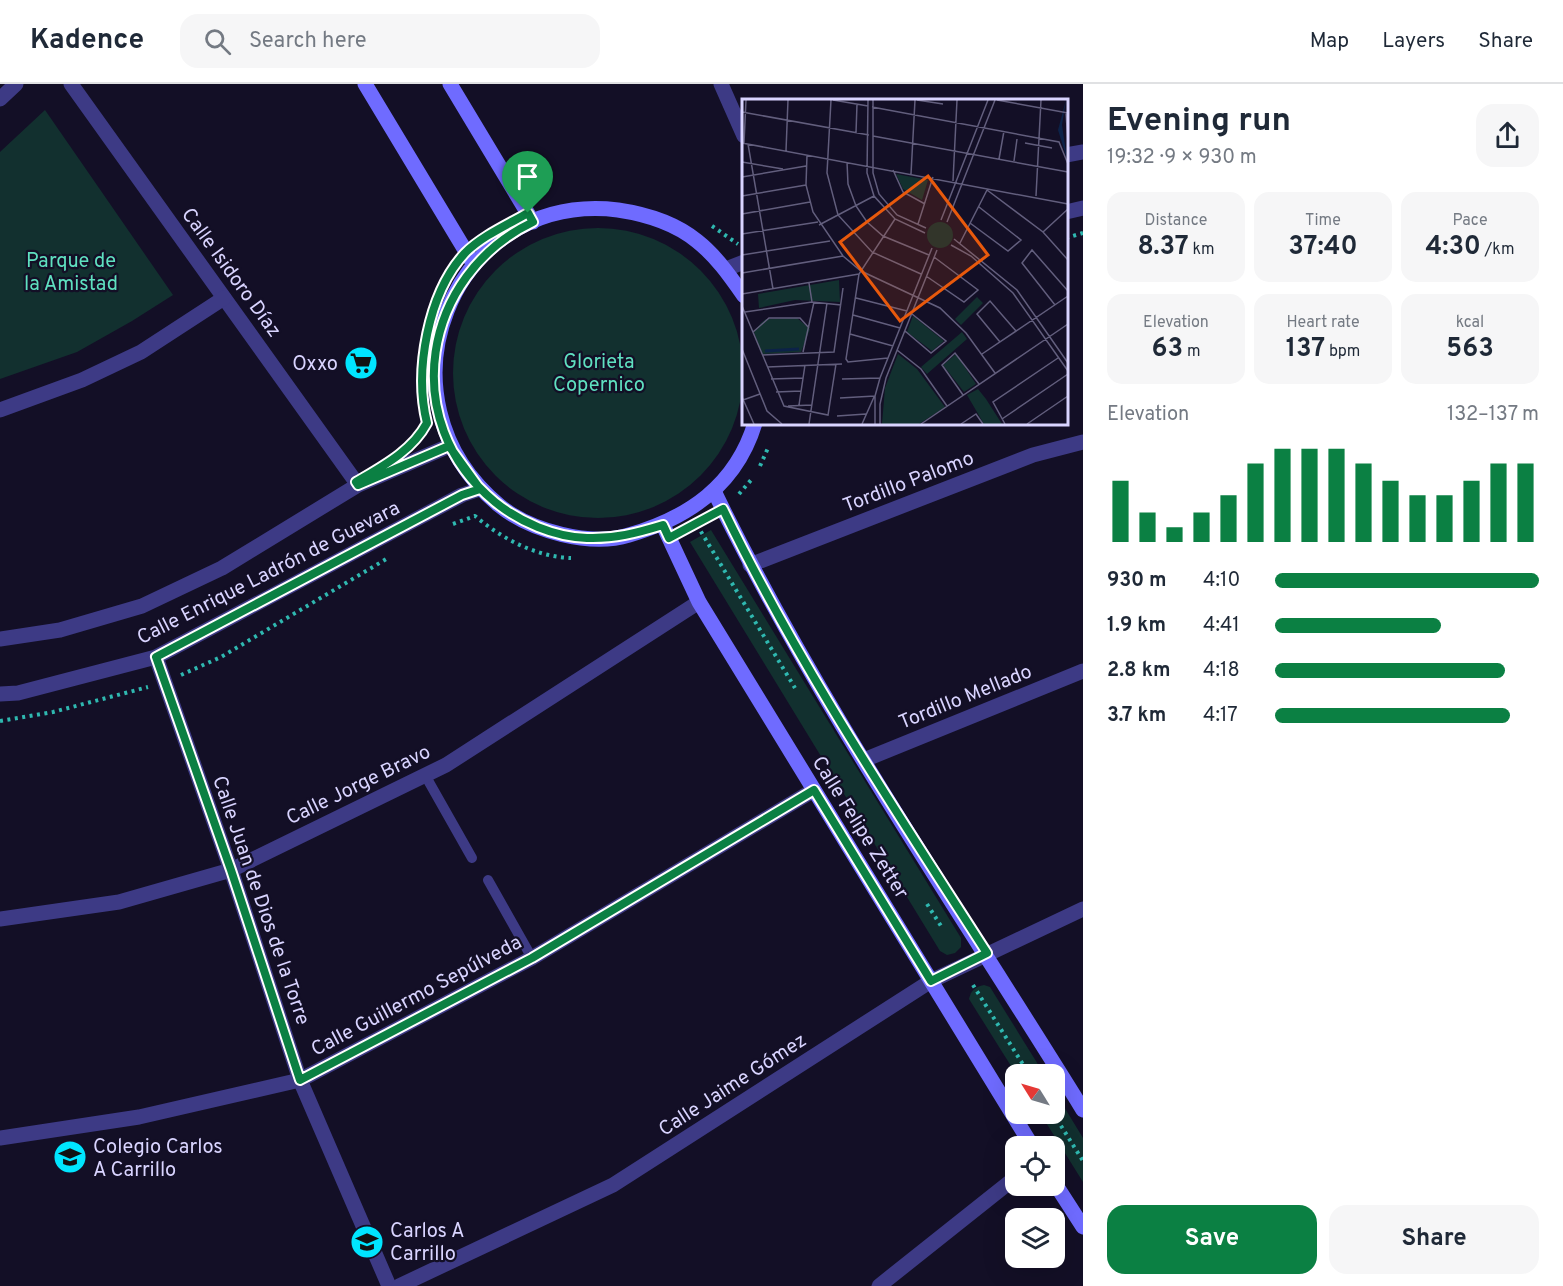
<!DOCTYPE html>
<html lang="en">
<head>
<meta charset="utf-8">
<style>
	body { margin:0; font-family:Overpass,sans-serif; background:#f6f6f7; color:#1f2937; height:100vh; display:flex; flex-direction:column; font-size:22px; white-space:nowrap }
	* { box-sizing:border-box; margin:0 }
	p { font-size:20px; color:#747a83 }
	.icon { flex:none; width:33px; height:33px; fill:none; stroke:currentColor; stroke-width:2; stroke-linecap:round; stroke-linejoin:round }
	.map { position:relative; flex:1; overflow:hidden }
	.details { display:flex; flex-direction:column; background:#fff; width:480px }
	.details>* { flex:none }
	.needle { width:39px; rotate:307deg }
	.fabs { position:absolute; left:1005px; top:980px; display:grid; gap:12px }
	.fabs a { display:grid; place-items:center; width:60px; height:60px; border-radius:12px; background:#fff; box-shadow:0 6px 24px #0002; font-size:30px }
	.pin { position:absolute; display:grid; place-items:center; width:51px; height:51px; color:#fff; margin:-62px -26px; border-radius:50% 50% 50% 0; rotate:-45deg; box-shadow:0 0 6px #0007 }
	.pin .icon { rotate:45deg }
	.round { display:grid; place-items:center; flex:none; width:63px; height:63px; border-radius:18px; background:#f6f6f7 }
	.headline { display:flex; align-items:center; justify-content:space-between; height:102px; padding:0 24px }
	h1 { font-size:33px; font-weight:700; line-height:45px }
	.figures { display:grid; grid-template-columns:repeat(3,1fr); gap:9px; height:102px; padding:6px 24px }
	.figures div { display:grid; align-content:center; border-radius:15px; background:#f6f6f7; text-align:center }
	.figures b { font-size:26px; font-weight:700 }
	.figures small { font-size:16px; font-weight:400 }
	.figures p { font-size:16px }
	.chart { height:168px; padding:12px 24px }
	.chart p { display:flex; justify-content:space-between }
	.chart svg { width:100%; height:108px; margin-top:6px; stroke:#0b8043; stroke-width:6 }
	.cta { display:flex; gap:12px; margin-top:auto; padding:12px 24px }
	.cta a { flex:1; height:69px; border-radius:18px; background:#0b8043; color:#fff; font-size:24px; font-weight:700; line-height:69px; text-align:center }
	.cta a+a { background:#f6f6f7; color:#1f2937 }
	ul { padding:0 24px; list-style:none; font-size:20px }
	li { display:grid; grid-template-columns:96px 72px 1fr; align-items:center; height:45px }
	li i { height:15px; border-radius:8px; background:#0b8043 }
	header { display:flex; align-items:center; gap:36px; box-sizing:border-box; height:84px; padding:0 30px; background:#fff; border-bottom:2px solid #e0e1e3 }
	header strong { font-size:28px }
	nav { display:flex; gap:33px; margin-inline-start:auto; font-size:21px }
	.search { width:420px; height:54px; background:#f6f6f7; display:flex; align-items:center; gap:15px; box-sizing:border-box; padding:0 21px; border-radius:18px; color:#747a83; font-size:22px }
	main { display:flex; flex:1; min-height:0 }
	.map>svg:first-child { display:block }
	.green { fill:#12302f }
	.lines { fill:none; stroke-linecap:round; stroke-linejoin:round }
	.path { stroke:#2fb8b0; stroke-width:4; stroke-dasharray:3 4.5; stroke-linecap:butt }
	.service { stroke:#3d3a85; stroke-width:10 }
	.minor { stroke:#3d3a85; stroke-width:15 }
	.tertiary { stroke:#3d3a85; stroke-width:15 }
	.secondary { stroke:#6f6bff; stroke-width:15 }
	.route-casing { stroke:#fff; stroke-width:12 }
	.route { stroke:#0b8043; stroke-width:8 }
	.labels { text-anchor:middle; stroke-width:4.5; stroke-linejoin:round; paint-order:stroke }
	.park-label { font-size:20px; fill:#5fe0c0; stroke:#130f26 }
	.street-label { font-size:20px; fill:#d9d4ff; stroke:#130f26 }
	.poi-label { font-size:20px; fill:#d9d4ff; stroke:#130f26; text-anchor:start }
	.inset-river { fill:none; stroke:#0c2248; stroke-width:3 }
	.inset-road { fill:none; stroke:#625e7d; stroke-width:1.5 }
	.view { fill:#e8590c; fill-opacity:0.15; stroke:#e8590c; stroke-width:3 }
	.inset-edge { fill:none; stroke:#d9d4ff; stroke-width:3 }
</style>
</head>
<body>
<header>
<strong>Kadence</strong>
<div class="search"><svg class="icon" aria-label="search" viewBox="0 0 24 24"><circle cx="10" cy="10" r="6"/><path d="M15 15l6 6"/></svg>Search here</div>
<nav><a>Map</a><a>Layers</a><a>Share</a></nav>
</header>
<main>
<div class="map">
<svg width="1083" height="1202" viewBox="0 0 1083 1202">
	<rect width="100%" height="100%" fill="#130f26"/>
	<g class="green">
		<polygon points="45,26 173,211 132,237 77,268 0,295 0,68"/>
		<circle cx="598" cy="289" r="145"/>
		<polygon points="711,446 961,854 961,863 955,869 947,871 940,867 690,458"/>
		<path d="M 984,901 L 990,903 L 1044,990 L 1016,990 L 969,915 C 971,906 975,903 984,901 Z"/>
		<polygon points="1055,1008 1083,1054 1083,1098 1040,1029 1054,1029"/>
	</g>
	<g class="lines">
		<g class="path">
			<polyline points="712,142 738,160"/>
			<polyline points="1066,154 1083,149"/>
			<polyline points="760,382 768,364"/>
			<polyline points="739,410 751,396"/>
			<path d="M 453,440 L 475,432 C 501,454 536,473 571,474"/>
			<polyline points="697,441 795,604"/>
			<polyline points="181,591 221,573 388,474"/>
			<polyline points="0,637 53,628 148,603"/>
			<polyline points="927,820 941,842 943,840"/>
			<polyline points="973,901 1029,990"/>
			<polyline points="1053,1029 1083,1077"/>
		</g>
		<g class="service">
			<polyline points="425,691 472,774"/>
			<polyline points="488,796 532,874"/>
		</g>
		<g class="minor">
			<polyline points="71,0 358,401"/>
			<polyline points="721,0 744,52"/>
			<polyline points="0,15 16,0"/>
			<polyline points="0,326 82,296 141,268 224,214"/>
			<polyline points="750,481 1033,371 1083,358"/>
			<polyline points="156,573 231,786 300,996 389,1202"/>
			<polyline points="864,676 1083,587"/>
			<polyline points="0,835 119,818 231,786 446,681 699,518"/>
			<polyline points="0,1054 139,1033 300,996 532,874 814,706"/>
			<polyline points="399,1202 613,1101 931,897 1083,825"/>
			<polyline points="879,1202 1016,1093"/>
		</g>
		<g class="tertiary">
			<polyline points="1066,71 1083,68"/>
			<polyline points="1066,128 1083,124"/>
			<polyline points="726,185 744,178"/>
			<polyline points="0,555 60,546 142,522 222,484 358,401 449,362"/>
			<polyline points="0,610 18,609 156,573 462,411 480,405"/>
		</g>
		<g class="secondary">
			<polyline points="365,0 474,181"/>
			<polyline points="450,0 533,138"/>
			<path d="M 744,212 C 730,192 716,172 697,157 C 675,139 645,130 618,126 C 451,106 369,315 500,422 C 531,447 590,463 629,451 C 688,434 736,402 755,339"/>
			<path d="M 714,407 C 819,623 957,822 1083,1026"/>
			<polyline points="663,441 699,518 1032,1062"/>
			<polyline points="1054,1098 1083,1143"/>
		</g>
	</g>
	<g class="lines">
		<defs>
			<path id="route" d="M 528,129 C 507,141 482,152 465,169 C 428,209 414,287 427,339 C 412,367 383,382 356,398 L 358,401 L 449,362 L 480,405 L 462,411 L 156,573 L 231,786 L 300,996 L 532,874 L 814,706 L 931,897 L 987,869 C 894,724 798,580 723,425 L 669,454 L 663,441 C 637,449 614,455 587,454 C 554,453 520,438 495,418 C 397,338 422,191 533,138 L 528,129"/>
		</defs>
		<use href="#route" class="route-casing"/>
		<use href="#route" class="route"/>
	</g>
	<defs>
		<symbol id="supermarket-disc" viewBox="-11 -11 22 22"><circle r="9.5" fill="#00e5ff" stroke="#130f26"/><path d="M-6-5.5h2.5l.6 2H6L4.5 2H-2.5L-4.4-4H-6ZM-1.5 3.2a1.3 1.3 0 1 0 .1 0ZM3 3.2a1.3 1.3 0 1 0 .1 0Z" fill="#111"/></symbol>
		<symbol id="school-disc" viewBox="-11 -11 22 22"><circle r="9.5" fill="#00e5ff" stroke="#130f26"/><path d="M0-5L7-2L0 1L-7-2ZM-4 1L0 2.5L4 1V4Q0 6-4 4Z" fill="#111"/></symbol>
	</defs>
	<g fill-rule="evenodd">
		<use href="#supermarket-disc" x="342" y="260" width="38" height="38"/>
		<use href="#school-disc" x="51" y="1054" width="38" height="38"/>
		<use href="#school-disc" x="348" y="1139" width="38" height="38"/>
	</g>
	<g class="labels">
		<g class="park-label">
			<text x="71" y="183">Parque de<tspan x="71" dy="23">la Amistad</tspan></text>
			<text x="599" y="284">Glorieta<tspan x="599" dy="23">Copernico</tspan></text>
		</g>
		<g class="street-label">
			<text transform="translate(232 188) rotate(54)" y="7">Calle Isidoro Díaz</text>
			<text transform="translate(908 397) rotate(-21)" y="7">Tordillo Palomo</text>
			<text transform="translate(268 488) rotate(-27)" y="7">Calle Enrique Ladrón de Guevara</text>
			<text transform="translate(965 612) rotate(-22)" y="7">Tordillo Mellado</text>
			<text transform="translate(358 700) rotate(-26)" y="7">Calle Jorge Bravo</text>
			<text transform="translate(861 743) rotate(58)" y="7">Calle Felipe Zetter</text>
			<text transform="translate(262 816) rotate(71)" y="7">Calle Juan de Dios de la Torre</text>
			<text transform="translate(416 911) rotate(-28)" y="7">Calle Guillermo Sepúlveda</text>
			<text transform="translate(732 1000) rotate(-33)" y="7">Calle Jaime Gómez</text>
		</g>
		<g class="poi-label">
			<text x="338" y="286" text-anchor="end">Oxxo</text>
			<text x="93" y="1069">Colegio Carlos<tspan x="93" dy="23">A Carrillo</tspan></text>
			<text x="390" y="1153">Carlos A<tspan x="390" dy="23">Carrillo</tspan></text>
		</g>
	</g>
	<g transform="translate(742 15)">
		<rect width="326" height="326" fill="#130f26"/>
		<path d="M 154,75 L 186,81 L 180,101 L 161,90 ZM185 136a13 13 0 1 1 26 0a13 13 0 1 1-26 0ZM 97,181 L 98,203 L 53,201 L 17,209 L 16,195 ZM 235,198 L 241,204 L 219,226 L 213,220 ZM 171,217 L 202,242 L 190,252 L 165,233 ZM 55,219 L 68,230 L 59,253 L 20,255 L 12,233 L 19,224 L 24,220 ZM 220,233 L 225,240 L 185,275 L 179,268 ZM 156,255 L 175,270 L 203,308 L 177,325 L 140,325 L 143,289 ZM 214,255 L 234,285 L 222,293 L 201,266 ZM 236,290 L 244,300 L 260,325 L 242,325 L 225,296 Z" fill="#12302f"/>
		<path d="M 324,1 L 320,26 L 325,60 L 316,31 Z" fill="#0c2248"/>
		<path class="inset-river" d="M 23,252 L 57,250"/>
		<path class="inset-road" d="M 89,1 L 85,74 L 96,116 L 130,153 L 179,175M 91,1 L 126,7M 126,1 L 125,74 L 132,97 L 153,120 L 183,134M 131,1 L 131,74 L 137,95 L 155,116 L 184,129M 175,1 L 201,5M 255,1 L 326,14M 130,8 L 317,43 L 326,65M 0,13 L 127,36M 324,14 L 326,43M 114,34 L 115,5M 131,37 L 326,73M 0,44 L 326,105M 2,44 L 4,1M 283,44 L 310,49M 6,45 L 31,190M 44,52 L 46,1M 65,56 L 64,86 L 71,113 L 101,157 L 119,172 L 198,209 L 224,234 L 253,274M 257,60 L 262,32M 272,62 L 275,40M 0,63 L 41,70M 105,63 L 106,85 L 114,107 L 125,123 L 141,137 L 187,156M 151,71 L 161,93 L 183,105M 169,75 L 173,1M 0,78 L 64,67M 211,82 L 215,1M 245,91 L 301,133 L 326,161M 0,97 L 64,86M 294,97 L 299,1M 0,115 L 68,103M 199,121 L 246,1M 205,123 L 253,1M 228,124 L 266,152 L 279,141 L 237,108M 176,125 L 191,78M 77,126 L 132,97M 301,133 L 326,110M 0,135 L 76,123M 212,140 L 275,191 L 326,264M 218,144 L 245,91M 209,146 L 229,157 L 271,194 L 326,272M 0,156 L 88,142M 0,174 L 101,157M 184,177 L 222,203 L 236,191 L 192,158M 67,184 L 70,203M 0,195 L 117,175M 114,199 L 165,212M 313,206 L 280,164 L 290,151 L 326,192M 0,207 L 42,307 L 86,316 L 94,265M 3,213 L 70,203 L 99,206M 111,216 L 158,229M 163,232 L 189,254 L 204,242 L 170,215M 11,233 L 27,219 L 58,219 L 67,229M 108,235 L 151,247M 258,243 L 235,215 L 248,202 L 274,232M 0,250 L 25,312 L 40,325M 155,251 L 179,270 L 205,307M 61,253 L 72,203M 240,255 L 326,197M 20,256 L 92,253 L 101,189M 146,259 L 106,263 L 104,260 L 117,175 L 153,120M 25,268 L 100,265M 29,280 L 61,279M 100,280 L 138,279M 34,293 L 59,292M 221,296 L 200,266 L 213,254 L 237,285M 0,298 L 12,325M 98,299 L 133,297M 1,301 L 18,295M 57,306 L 63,266M 46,307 L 70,306M 95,317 L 124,315M 260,320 L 326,275M 67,325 L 85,204M 120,325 L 132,298M 133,325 L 133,297 L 138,279 L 190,149M 138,325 L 138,305 L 144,279 L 195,151M 179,325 L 326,225M 219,325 L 234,315 L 241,325M 263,325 L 251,303 L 316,259M 285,325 L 326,297"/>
		<path class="view" d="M 186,77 L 246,156 L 158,222 L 98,143 Z"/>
		<rect width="326" height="326" class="inset-edge"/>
	</g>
</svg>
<div class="fabs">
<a><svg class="needle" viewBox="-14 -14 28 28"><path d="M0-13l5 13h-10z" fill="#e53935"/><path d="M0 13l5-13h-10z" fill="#747a83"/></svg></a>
<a><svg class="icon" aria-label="locate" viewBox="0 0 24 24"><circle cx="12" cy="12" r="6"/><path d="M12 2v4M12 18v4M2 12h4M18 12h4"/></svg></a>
<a><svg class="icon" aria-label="layers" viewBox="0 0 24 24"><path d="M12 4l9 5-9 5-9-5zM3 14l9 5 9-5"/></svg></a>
</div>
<div class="pin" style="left:528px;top:129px;background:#1e9e55"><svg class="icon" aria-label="arrive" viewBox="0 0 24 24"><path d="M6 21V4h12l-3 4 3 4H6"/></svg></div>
</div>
<section class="details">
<div class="headline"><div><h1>Evening run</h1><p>19:32 · 9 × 930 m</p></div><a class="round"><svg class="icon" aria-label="share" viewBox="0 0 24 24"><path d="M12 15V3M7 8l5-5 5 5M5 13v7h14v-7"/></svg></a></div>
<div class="figures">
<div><p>Distance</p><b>8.37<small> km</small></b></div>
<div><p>Time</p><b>37:40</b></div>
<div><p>Pace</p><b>4:30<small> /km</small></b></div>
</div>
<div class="figures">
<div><p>Elevation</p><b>63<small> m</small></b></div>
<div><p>Heart rate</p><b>137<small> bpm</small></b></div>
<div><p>kcal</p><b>563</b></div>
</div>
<div class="chart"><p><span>Elevation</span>132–137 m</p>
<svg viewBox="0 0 160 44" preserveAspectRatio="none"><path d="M5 44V19M15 44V32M25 44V38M35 44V32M45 44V25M55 44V12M65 44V6M75 44V6M85 44V6M95 44V12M105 44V19M115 44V25M125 44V25M135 44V19M145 44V12M155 44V12"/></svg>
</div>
<ul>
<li><b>930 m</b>4:10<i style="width:100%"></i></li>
<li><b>1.9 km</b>4:41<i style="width:63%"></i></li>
<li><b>2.8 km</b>4:18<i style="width:87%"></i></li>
<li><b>3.7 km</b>4:17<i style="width:89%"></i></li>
</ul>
<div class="cta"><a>Save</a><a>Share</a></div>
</section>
</main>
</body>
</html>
